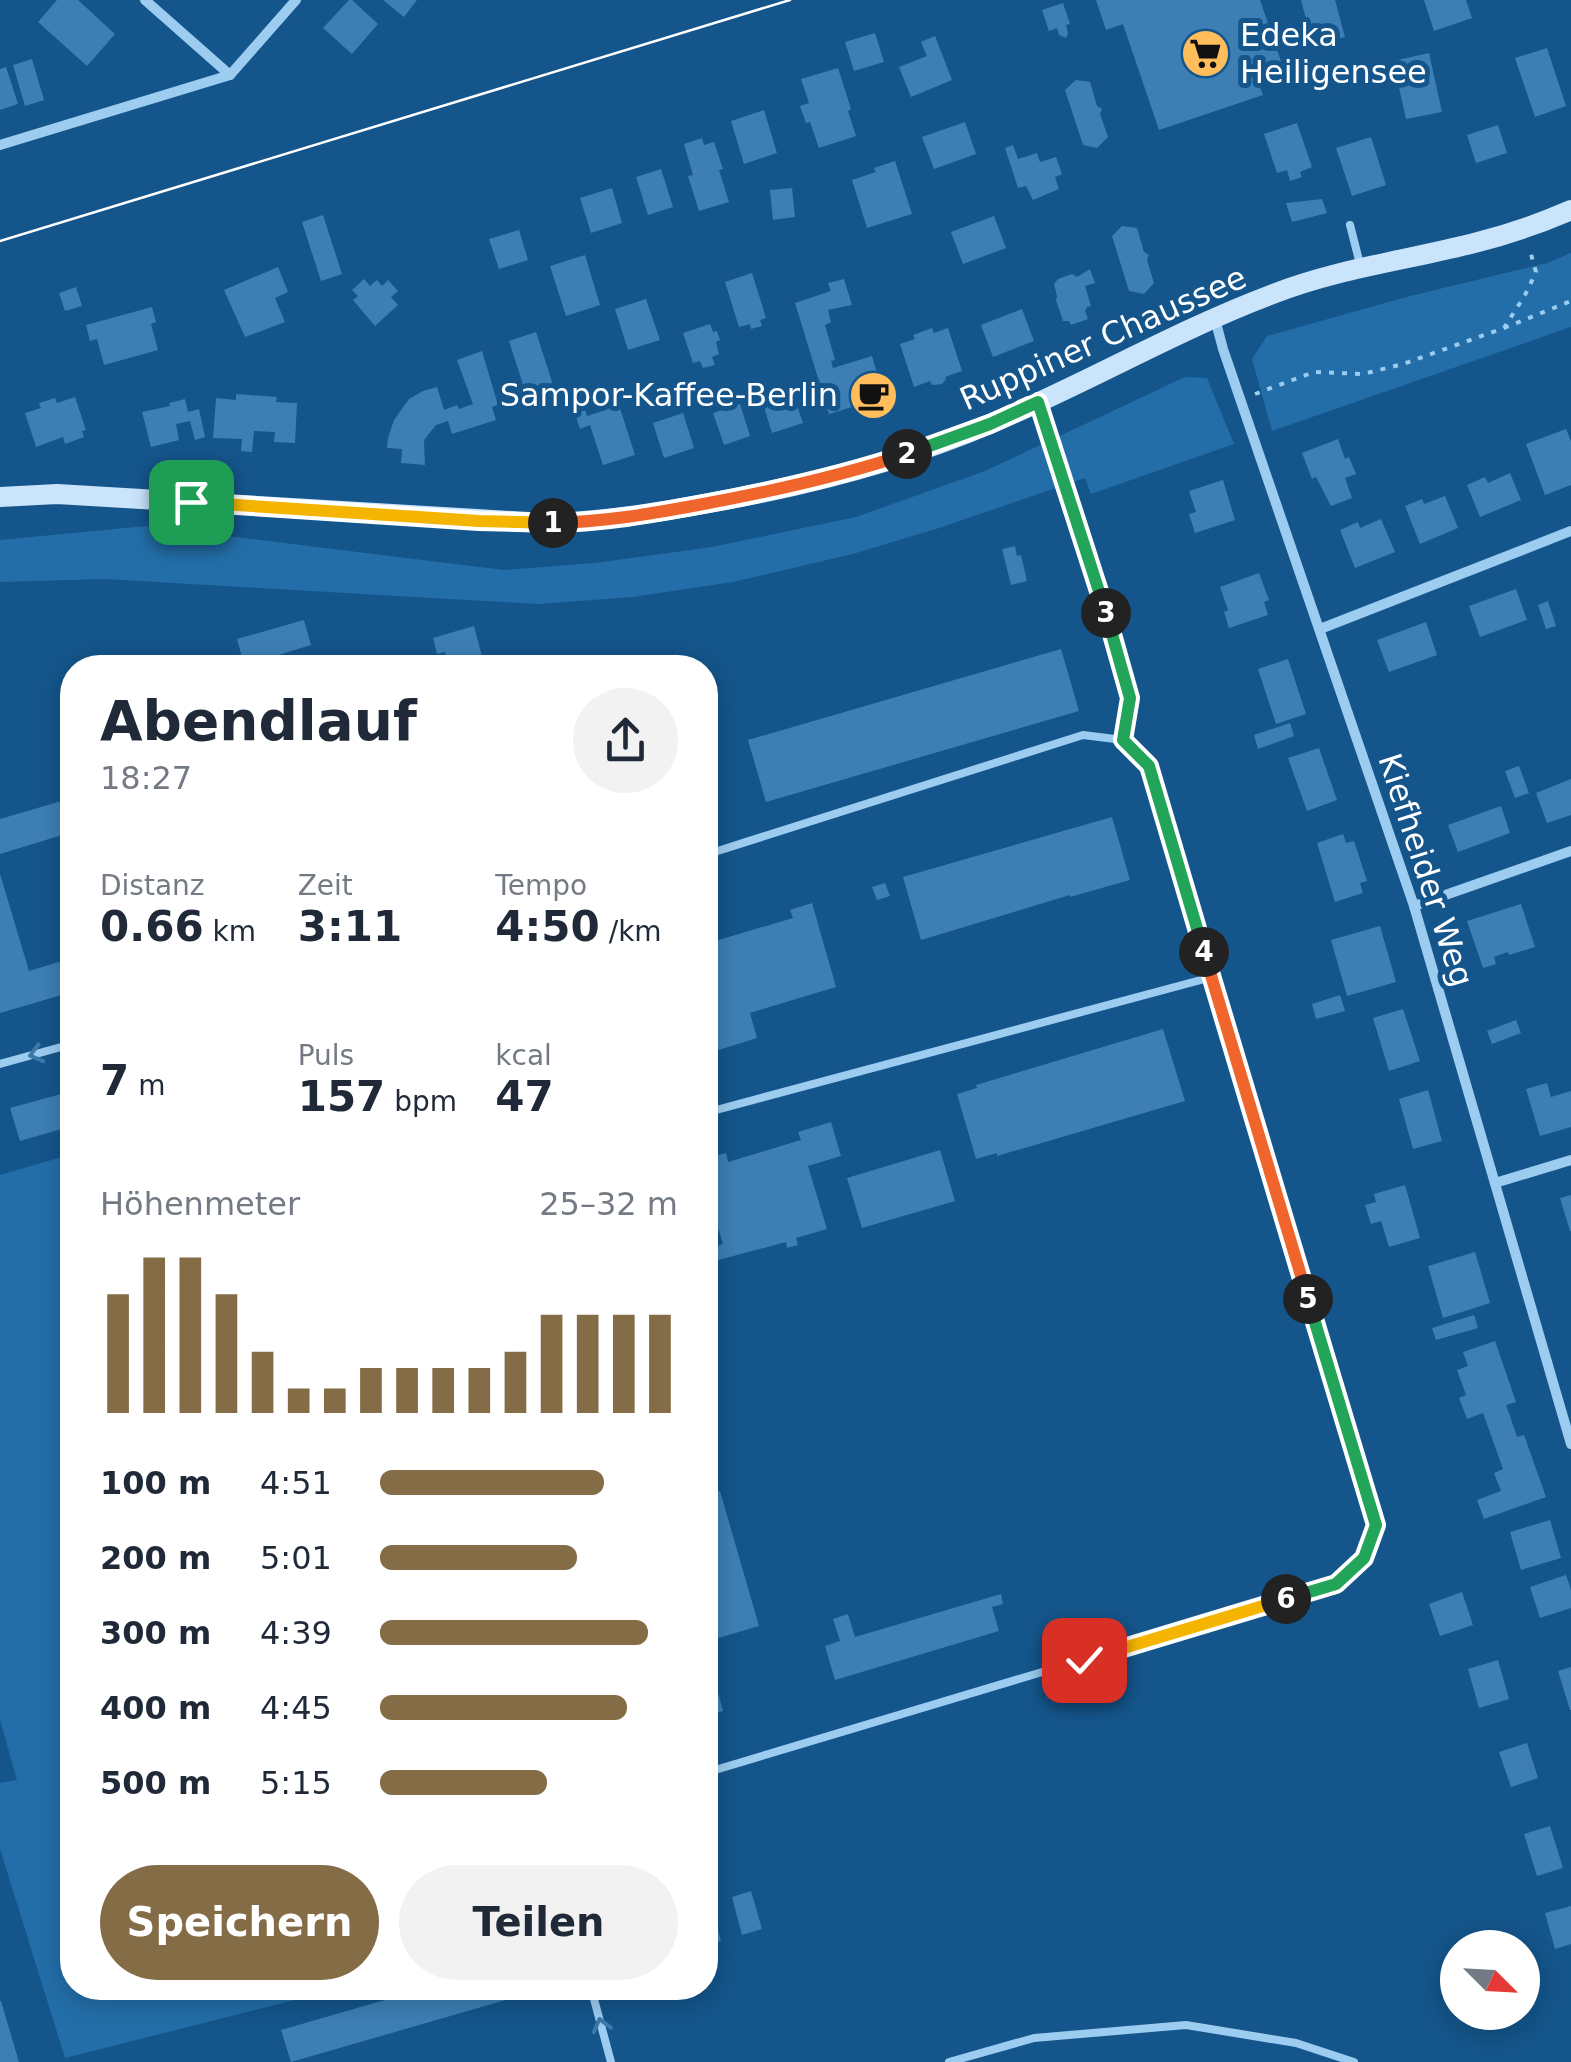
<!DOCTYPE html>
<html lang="de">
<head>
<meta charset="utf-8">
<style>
	body { margin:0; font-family:"DejaVu Sans",sans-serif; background:#f2f2f3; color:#1f2937; height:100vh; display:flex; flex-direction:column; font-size:38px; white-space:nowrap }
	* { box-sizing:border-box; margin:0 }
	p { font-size:32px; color:#747a83 }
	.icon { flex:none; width:55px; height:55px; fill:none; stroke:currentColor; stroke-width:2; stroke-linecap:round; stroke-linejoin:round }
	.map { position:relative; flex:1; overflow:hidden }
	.side { position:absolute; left:60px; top:655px; width:658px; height:1345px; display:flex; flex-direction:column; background:#fff; border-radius:40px; box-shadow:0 5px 25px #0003 }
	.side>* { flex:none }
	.needle { width:65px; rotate:114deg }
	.controls { position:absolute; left:1440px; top:1930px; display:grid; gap:20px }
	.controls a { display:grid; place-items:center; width:100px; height:100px; border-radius:50%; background:#fff; box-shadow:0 5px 25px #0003; font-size:50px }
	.pin { position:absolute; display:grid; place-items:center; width:85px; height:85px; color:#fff; margin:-42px; border-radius:20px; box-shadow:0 5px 15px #0006 }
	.km { position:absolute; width:50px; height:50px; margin:-25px; border-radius:50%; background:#222; color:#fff; font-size:28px; line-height:50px; text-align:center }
	.round { display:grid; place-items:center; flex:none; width:105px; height:105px; border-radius:52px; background:#f2f2f3 }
	.headline { display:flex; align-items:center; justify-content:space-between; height:170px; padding:0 40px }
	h1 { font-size:55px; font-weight:700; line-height:75px }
	.stats { display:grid; grid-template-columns:repeat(3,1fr); gap:15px; height:170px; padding:10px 40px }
	.stats div { display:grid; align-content:center }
	.stats b { font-size:42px; font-weight:700 }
	.stats small { font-size:28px; font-weight:400 }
	.stats p { font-size:28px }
	.chart { height:280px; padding:20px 40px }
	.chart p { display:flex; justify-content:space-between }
	.chart svg { width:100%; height:180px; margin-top:10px; stroke:#846c47; stroke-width:6 }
	.cta { display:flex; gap:20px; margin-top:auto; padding:20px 40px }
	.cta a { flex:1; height:115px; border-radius:60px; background:#846c47; color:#fff; font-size:40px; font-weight:700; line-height:115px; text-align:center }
	.cta a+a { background:#f2f2f3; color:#1f2937 }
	ul { padding:0 40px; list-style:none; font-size:32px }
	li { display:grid; grid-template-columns:160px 120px 1fr; align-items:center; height:75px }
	li i { height:25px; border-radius:12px; background:#846c47 }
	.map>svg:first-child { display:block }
	.green { fill:#236ea8 }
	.building { fill:#3d7fb5 }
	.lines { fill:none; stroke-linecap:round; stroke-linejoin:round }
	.path { stroke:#9cccf0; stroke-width:4; stroke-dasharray:5 8; stroke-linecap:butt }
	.service { stroke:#9cccf0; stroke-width:8 }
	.minor { stroke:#9cccf0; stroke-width:10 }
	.secondary { stroke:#cae5fb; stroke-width:20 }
	.tram { stroke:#fff; stroke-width:2.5 }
	.oneway { stroke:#3d79a9 }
	.split-1-casing { stroke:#fff; stroke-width:20 }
	.split-2-casing { stroke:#fff; stroke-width:20 }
	.split-3-casing { stroke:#fff; stroke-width:20 }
	.split-4-casing { stroke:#fff; stroke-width:20 }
	.split-5-casing { stroke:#fff; stroke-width:20 }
	.split-6-casing { stroke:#fff; stroke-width:20 }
	.split-7-casing { stroke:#fff; stroke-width:20 }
	.split-1 { stroke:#f5b400; stroke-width:12 }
	.split-2 { stroke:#f0652b; stroke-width:12 }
	.split-3 { stroke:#22a559; stroke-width:12 }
	.split-4 { stroke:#22a559; stroke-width:12 }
	.split-5 { stroke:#f0652b; stroke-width:12 }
	.split-6 { stroke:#22a559; stroke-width:12 }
	.split-7 { stroke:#f5b400; stroke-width:12 }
	.labels { text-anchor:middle; stroke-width:10; stroke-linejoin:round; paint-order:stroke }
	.poi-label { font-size:32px; fill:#fff; stroke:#14558b; text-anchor:start }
	.street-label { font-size:32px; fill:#fff; stroke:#14558b }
</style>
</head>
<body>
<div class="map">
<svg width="1571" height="2062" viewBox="0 0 1571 2062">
	<rect width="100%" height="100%" fill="#14558b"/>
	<g class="green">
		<polygon points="1571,253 1571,327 1272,431 1252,359 1267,336 1410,296 1547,263"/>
		<polygon points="1185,377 1207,378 1234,444 1091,494 1085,478 939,528 853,554 733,582 633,597 538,604 104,579 0,582 0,540 146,526 504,570 595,563 712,547 856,517 985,471"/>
		<polygon points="72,1154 72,1988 342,1988 65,2058 0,1849 0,1783 17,1780 0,1720 0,1175"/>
	</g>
	<g class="building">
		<polygon points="57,0 78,0 115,34 87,66 38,22"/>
		<polygon points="349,0 352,0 378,24 352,54 323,28"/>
		<polygon points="383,0 417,0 404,17"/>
		<polygon points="1096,0 1260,0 1286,76 1259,85 1263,95 1159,130 1123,24 1106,30"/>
		<polygon points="1301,0 1335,0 1345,37 1313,46"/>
		<polygon points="1424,0 1466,0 1472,18 1434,31"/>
		<polygon points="1063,3 1070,24 1066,25 1068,33 1066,38 1059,35 1057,28 1049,31 1042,10"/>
		<polygon points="875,33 884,62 854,71 845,42"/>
		<polygon points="935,36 952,80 911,97 899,67 927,56 921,42"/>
		<polygon points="1547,48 1566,106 1535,117 1515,58"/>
		<polygon points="1429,53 1442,112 1406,119 1393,61"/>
		<polygon points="32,59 44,100 25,106 13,65"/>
		<polygon points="6,67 18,104 0,110 0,69"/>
		<polygon points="838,68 851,109 848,111 856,136 819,148 810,122 806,123 800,106 809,103 801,79"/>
		<polygon points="1076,80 1090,82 1097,106 1102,109 1100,114 1108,137 1097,148 1083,145 1065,90"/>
		<polygon points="764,110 777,153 744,164 731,121"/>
		<polygon points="965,122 976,154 934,169 922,137"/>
		<polygon points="1297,123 1312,167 1300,172 1302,177 1290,181 1287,170 1277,173 1264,134"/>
		<polygon points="1498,125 1507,153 1476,163 1467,135"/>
		<polygon points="1371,137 1386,185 1352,196 1336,148"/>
		<polygon points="702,138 704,145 714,142 723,169 719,170 729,202 699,211 688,176 693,175 684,144"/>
		<polygon points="1013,145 1018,159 1037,153 1040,162 1056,157 1062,174 1055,177 1059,189 1033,200 1026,186 1018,188 1005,148"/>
		<polygon points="895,161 912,214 867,228 852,180 876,172 874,168"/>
		<polygon points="661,169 673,207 648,215 636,177"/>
		<polygon points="612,188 622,223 591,233 580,198"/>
		<polygon points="792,188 795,217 773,220 770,190"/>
		<polygon points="1322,199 1327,213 1292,222 1286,203"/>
		<polygon points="323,215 342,274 321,281 302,222"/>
		<polygon points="994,216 1006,248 963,264 951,232"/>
		<polygon points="1122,226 1137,228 1144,252 1149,255 1147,260 1154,283 1144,294 1129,291 1112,236"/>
		<polygon points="519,230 528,260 499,269 489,239"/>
		<polygon points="585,255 600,305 566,316 550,266"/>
		<polygon points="278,267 288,292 275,298 285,322 245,337 224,290"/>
		<polygon points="1090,269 1095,283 1085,286 1091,306 1087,307 1085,311 1088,319 1071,325 1069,321 1063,321 1056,300 1057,296 1054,284 1058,279 1072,274 1077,277"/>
		<polygon points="752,273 766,318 760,320 762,326 751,329 750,324 739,327 725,282"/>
		<polygon points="364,279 370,286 377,280 382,286 388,280 398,291 391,297 398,305 375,326 353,300 358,296 352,290"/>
		<polygon points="844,279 852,305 828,310 831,322 825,325 835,360 831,361 833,368 872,356 884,397 829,414 795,303 831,291 828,283"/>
		<polygon points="76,287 82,306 65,311 59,293"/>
		<polygon points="646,299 660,340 628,350 615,309"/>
		<polygon points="152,307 156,322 151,324 158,350 104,365 97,339 90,341 86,325"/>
		<polygon points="1022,309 1034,341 993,357 981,325"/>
		<polygon points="710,324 713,332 717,331 720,340 716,342 719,354 712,357 715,365 703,368 700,361 693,363 683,333"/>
		<polygon points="932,328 934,333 948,328 962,371 945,377 946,379 942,384 932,385 930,381 914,387 900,344 915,339 913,335"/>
		<polygon points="536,332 554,388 527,397 509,341"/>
		<polygon points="482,351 498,405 492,407 496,420 452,434 448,421 436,425 424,440 425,465 401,463 402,449 387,448 388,438 394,420 409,399 423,391 437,387 444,410 457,405 459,409 473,404 457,360"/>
		<polygon points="236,394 277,397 276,402 297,403 295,443 274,442 275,432 254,431 252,452 241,451 242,439 213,438 216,398 236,400"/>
		<polygon points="793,394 803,423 772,433 763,404"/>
		<polygon points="75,397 86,430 82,431 84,437 65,444 63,437 36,447 25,413 41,408 39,403 55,398 57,403"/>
		<polygon points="185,399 188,412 199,409 205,437 195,440 190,421 176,424 179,440 151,447 142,412 170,406 169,403"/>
		<polygon points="618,402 635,455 603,465 590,425 580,429 573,407 583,403 587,416 606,410 605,407"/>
		<polygon points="740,404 750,436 724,445 713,413"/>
		<polygon points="683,413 694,448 664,458 653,423"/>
		<polygon points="1566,429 1571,441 1571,485 1545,495 1526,444"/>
		<polygon points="1338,439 1345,459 1349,457 1356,474 1345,478 1352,498 1331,506 1316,477 1312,479 1302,453"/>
		<polygon points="1510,473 1521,500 1480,517 1467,485 1485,477 1488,483"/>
		<polygon points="1223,480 1235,520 1195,533 1189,514 1196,512 1189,491"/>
		<polygon points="1445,496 1458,528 1420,544 1405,506 1422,499 1424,504"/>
		<polygon points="1381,519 1395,552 1355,568 1340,530 1358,522 1360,528"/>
		<polygon points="1015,546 1017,556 1021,555 1027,581 1011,585 1002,549"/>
		<polygon points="1259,573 1269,600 1264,602 1268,615 1229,628 1224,612 1228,610 1220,587"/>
		<polygon points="1516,589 1527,620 1480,637 1469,606"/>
		<polygon points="1548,601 1556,626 1546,629 1538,605"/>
		<polygon points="304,620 311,645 272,657 273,660 245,668 237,639"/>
		<polygon points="1426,622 1437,655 1389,672 1377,640"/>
		<polygon points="474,626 485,668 449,668 445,652 437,654 433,638"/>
		<polygon points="1061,649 1079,711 766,802 748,740"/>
		<polygon points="1288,659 1306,714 1276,724 1258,669"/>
		<polygon points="1290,723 1294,736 1258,749 1254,735"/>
		<polygon points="1319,748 1337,800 1307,811 1288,758"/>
		<polygon points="1519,766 1529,793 1515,798 1505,771"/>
		<polygon points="1571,779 1571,815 1547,823 1536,793"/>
		<polygon points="72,798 72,832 0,854 0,819"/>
		<polygon points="1501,806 1510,833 1458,852 1448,825"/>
		<polygon points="1112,817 1130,880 1070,897 1070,895 921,940 903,877"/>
		<polygon points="1343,834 1346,843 1354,841 1367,881 1360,883 1363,893 1335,902 1317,843"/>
		<polygon points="0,874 29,971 72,958 72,992 0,1013"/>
		<polygon points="885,883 890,896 877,900 872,887"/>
		<polygon points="812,903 836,987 750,1013 757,1038 709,1053 705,1039 705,944 793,918 790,910"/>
		<polygon points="1521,904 1535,947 1509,955 1508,952 1494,957 1496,964 1483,968 1467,921"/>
		<polygon points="1380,926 1396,982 1347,996 1331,940"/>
		<polygon points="1340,995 1345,1011 1316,1019 1312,1004"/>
		<polygon points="1403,1009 1420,1061 1389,1071 1373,1018"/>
		<polygon points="1516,1020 1521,1033 1492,1044 1487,1031"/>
		<polygon points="1163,1029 1185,1101 997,1156 997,1153 976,1159 957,1094 977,1088 976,1085"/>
		<polygon points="1547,1083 1551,1097 1571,1091 1571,1127 1540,1136 1526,1089"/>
		<polygon points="1428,1090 1442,1141 1413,1149 1399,1099"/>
		<polygon points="72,1091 72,1126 20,1141 10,1108"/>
		<polygon points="831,1122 841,1156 808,1166 827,1229 796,1238 798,1245 787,1248 786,1242 711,1262 707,1249 723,1244 705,1187 705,1159 726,1153 728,1162 801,1140 798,1132"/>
		<polygon points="940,1150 955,1201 862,1228 847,1178"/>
		<polygon points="1405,1185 1420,1238 1389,1247 1381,1221 1371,1224 1365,1205 1376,1202 1374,1194"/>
		<polygon points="1571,1195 1571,1231 1570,1231 1560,1198"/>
		<polygon points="1475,1252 1490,1303 1443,1318 1428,1266"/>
		<polygon points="1474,1315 1478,1328 1436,1340 1432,1328"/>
		<polygon points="1495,1341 1516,1402 1506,1405 1510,1416 1517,1437 1524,1435 1546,1497 1484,1519 1477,1500 1501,1491 1494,1473 1503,1469 1483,1413 1467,1419 1459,1398 1466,1395 1457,1370 1468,1366 1463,1352"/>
		<polygon points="720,1491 759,1626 705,1642 705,1495"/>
		<polygon points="1550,1520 1561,1558 1521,1570 1510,1532"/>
		<polygon points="1566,1575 1571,1590 1571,1608 1540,1618 1530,1587"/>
		<polygon points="1462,1592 1473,1625 1440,1636 1429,1604"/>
		<polygon points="1001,1594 1003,1604 992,1607 999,1631 835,1680 825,1646 840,1641 833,1619 848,1614 855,1637"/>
		<polygon points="1498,1660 1509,1699 1479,1708 1468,1669"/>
		<polygon points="1571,1667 1571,1710 1570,1710 1558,1671"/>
		<polygon points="714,1677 723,1711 705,1716 705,1679"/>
		<polygon points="1527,1743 1538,1778 1511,1787 1499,1752"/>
		<polygon points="1550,1826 1563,1868 1537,1876 1524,1834"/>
		<polygon points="751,1891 762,1929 742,1935 732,1897"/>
		<polygon points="710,1903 721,1941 705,1946 705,1905"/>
		<polygon points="1571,1906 1571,1944 1555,1949 1545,1913"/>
		<polygon points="399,1988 544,1988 544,1989 291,2062 281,2030 402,1995"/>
		<polygon points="0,2001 1,2001 19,2062 0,2062"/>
	</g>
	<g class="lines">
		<g class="path">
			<polyline points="1504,328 1571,301"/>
			<polyline points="1255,394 1314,372 1363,374 1403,364 1504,328 1525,295 1536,272 1529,247"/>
		</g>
		<g class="service">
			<polyline points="1350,225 1361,268"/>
			<polyline points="1040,407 1101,595 1130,698 1123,740"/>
			<polyline points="705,855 1083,735 1123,740 1149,766 1376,1525 1364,1558 1336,1584 705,1773"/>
			<polyline points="0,1064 72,1044"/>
			<polyline points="705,1113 1212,977"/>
			<polyline points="591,1988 611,2062"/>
			<polyline points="949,2062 1034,2038 1186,2025 1296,2043 1354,2062"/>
		</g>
		<g class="minor">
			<polyline points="145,0 230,75"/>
			<polyline points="230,75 296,0"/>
			<polyline points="0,145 230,75"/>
			<polyline points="1215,319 1223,349 1414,906 1571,1444"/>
			<polyline points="1320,629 1571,531"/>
			<polyline points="1414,906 1571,851"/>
			<polyline points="1495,1183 1571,1160"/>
		</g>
		<path class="secondary" d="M 0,497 L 57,494 L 544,523 C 600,522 654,513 709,503 C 805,486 901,462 992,423 C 1087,383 1177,330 1273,294 C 1339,268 1410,260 1478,242 C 1510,234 1541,223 1571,210"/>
		<polyline class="tram" points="0,241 790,0"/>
	</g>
	<defs><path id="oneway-chevron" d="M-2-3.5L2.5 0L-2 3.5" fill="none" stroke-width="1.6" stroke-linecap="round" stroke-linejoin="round" transform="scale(2.5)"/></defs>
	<g class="oneway">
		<use href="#oneway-chevron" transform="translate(36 1054) rotate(165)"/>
		<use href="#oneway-chevron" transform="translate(601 2025) rotate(-105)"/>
	</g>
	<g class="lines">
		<defs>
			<polyline id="split-1" points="191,502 479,521 553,523"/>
			<path id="split-2" d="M 553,523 C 602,522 650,514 698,505 C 769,492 838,477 907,454"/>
			<polyline id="split-3" points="907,454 990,424 1038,402 1106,613"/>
			<polyline id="split-4" points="1106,613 1130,698 1123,740 1149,766 1204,952"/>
			<polyline id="split-5" points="1204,952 1308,1299"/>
			<polyline id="split-6" points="1286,1599 1336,1584 1364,1558 1376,1525 1308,1299"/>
			<polyline id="split-7" points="1084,1660 1286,1599"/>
		</defs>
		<use href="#split-1" class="split-1-casing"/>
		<use href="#split-2" class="split-2-casing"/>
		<use href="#split-3" class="split-3-casing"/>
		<use href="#split-4" class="split-4-casing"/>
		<use href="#split-5" class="split-5-casing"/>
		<use href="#split-6" class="split-6-casing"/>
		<use href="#split-7" class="split-7-casing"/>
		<use href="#split-1" class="split-1"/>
		<use href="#split-2" class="split-2"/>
		<use href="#split-3" class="split-3"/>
		<use href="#split-4" class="split-4"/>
		<use href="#split-5" class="split-5"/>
		<use href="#split-6" class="split-6"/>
		<use href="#split-7" class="split-7"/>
	</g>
	<defs>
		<symbol id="supermarket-disc" viewBox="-11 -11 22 22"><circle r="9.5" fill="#ffbd5b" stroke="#14558b"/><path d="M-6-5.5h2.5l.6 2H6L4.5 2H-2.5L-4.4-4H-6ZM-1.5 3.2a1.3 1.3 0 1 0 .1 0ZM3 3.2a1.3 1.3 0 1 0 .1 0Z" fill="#111"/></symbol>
		<symbol id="cafe-disc" viewBox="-11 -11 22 22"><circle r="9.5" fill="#ffbd5b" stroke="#14558b"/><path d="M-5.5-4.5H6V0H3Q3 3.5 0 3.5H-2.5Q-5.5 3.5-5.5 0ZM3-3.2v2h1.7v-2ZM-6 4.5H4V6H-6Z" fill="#111"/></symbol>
	</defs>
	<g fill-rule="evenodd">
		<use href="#supermarket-disc" x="1178" y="26" width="55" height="55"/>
		<use href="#cafe-disc" x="846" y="368" width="55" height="55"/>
	</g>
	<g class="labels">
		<g class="poi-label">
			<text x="1240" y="46">Edeka<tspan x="1240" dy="37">Heiligensee</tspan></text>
			<text x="838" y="406" text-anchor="end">Sampor-Kaffee-Berlin</text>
		</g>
		<g class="street-label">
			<text transform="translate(1103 338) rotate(-24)" y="11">Ruppiner Chaussee</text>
			<text transform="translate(1426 870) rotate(72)" y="11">Kiefheider Weg</text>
		</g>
	</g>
</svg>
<div class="controls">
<a><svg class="needle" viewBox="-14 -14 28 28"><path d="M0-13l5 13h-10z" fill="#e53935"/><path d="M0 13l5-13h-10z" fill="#747a83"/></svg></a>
</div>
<div class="pin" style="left:191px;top:502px;background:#1e9e55"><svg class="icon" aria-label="arrive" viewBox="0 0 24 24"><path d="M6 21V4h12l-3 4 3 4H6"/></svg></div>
<div class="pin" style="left:1084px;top:1660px;background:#d93025"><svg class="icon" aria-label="check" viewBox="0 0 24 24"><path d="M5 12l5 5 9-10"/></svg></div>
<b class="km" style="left:553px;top:523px">1</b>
<b class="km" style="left:907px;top:454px">2</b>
<b class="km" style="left:1106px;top:613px">3</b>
<b class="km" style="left:1204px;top:952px">4</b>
<b class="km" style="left:1308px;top:1299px">5</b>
<b class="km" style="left:1286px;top:1599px">6</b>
<section class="side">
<div class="headline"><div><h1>Abendlauf</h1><p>18:27</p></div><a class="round"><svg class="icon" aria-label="share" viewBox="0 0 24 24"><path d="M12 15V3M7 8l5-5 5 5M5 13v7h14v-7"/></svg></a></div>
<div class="stats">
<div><p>Distanz</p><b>0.66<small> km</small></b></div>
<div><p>Zeit</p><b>3:11</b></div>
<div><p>Tempo</p><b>4:50<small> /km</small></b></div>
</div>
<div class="stats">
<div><b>7<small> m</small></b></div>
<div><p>Puls</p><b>157<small> bpm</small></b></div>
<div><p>kcal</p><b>47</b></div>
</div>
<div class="chart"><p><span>Höhenmeter</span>25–32 m</p>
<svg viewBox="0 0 160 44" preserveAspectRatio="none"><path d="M5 44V15M15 44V6M25 44V6M35 44V15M45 44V29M55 44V38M65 44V38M75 44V33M85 44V33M95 44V33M105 44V33M115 44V29M125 44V20M135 44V20M145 44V20M155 44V20"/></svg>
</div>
<ul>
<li><b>100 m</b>4:51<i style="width:75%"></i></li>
<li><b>200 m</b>5:01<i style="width:66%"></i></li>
<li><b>300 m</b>4:39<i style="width:90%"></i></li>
<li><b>400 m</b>4:45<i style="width:83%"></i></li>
<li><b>500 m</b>5:15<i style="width:56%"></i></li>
</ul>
<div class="cta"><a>Speichern</a><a>Teilen</a></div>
</section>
</div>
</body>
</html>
